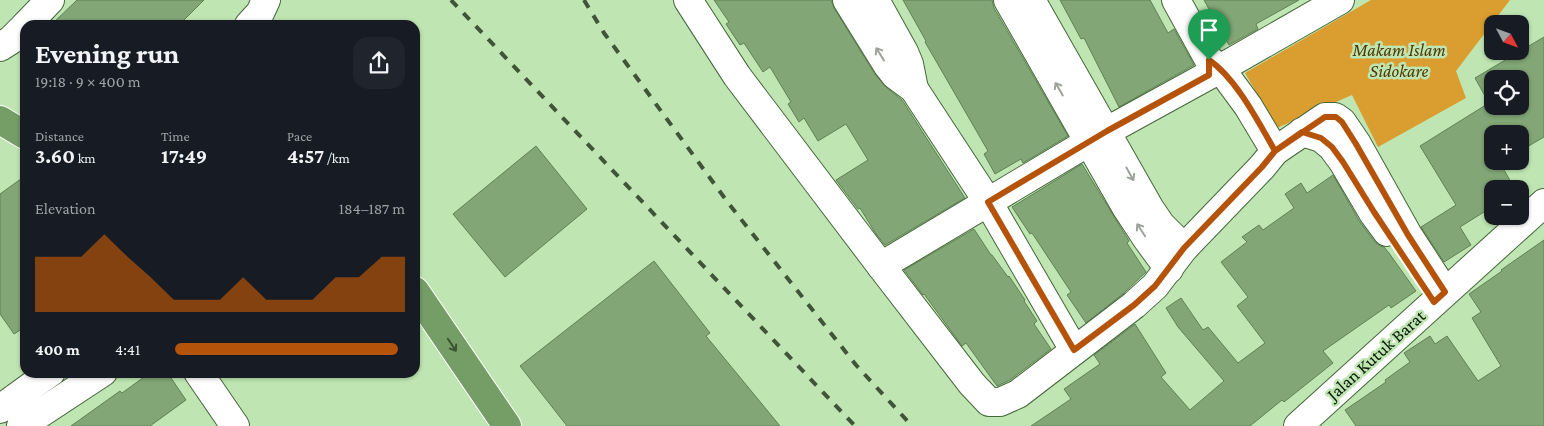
<!DOCTYPE html>
<html lang="en">
<head>
<meta charset="utf-8">
<style>
	body { margin:0; font-family:"Crimson Pro",serif; background:#20242c; color:#f1f3f6; height:100vh; display:flex; flex-direction:column; font-size:19px; white-space:nowrap }
	* { box-sizing:border-box; margin:0 }
	p { font-size:16px; color:#9ea1a6 }
	.icon { flex:none; width:28px; height:28px; fill:none; stroke:currentColor; stroke-width:2; stroke-linecap:round; stroke-linejoin:round }
	.map { position:relative; flex:1; overflow:hidden }
	.details { position:absolute; left:20px; top:20px; width:400px; height:358px; display:flex; flex-direction:column; background:#171b24; border-radius:15px; box-shadow:0 1px 4px #0004 }
	.details>* { flex:none }
	.needle { width:32px; rotate:131deg }
	.fabs { position:absolute; left:1484px; top:15px; display:grid; gap:10px }
	.fabs a { display:grid; place-items:center; width:45px; height:45px; border-radius:10px; background:#171b24; box-shadow:0 1px 4px #0004; font-size:25px }
	.pin { position:absolute; display:grid; place-items:center; width:42px; height:42px; color:#fff; margin:-51px -21px; border-radius:50% 50% 50% 0; rotate:-45deg; box-shadow:0 0 5px #0007 }
	.pin .icon { rotate:45deg }
	.round { display:grid; place-items:center; flex:none; width:52px; height:52px; border-radius:15px; background:#20242c }
	.head { display:flex; align-items:center; justify-content:space-between; height:85px; padding:0 15px }
	h1 { font-size:28px; font-weight:700; line-height:38px }
	.metrics { display:grid; grid-template-columns:repeat(3,1fr); gap:8px; height:85px; padding:5px 15px }
	.metrics div { display:grid; align-content:center }
	.metrics b { font-size:21px; font-weight:700 }
	.metrics small { font-size:14px; font-weight:400 }
	.metrics p { font-size:14px }
	.chart { height:140px; padding:10px 15px }
	.chart p { display:flex; justify-content:space-between }
	.chart svg { width:100%; height:90px; margin-top:5px; fill:#b45309; opacity:.7 }
	ul { padding:0 15px; list-style:none; font-size:16px }
	li { display:grid; grid-template-columns:80px 60px 1fr; align-items:center; height:38px }
	li i { height:12px; border-radius:6px; background:#b45309 }
	.map>svg:first-child { display:block }
	.green { fill:#d99e2f }
	.building { fill:#82a675; stroke:#5f8252; fill-rule:evenodd }
	.lines { fill:none; stroke-linecap:round; stroke-linejoin:round }
	.minor-casing { stroke:#45673a; stroke-width:30 }
	.highway-casing { stroke:#fff; stroke-width:30 }
	.minor { stroke:#fff; stroke-width:28 }
	.highway { stroke:#759e67; stroke-width:28 }
	.rail { stroke:#3f5438; stroke-width:4; stroke-dasharray:9 9; stroke-linecap:butt }
	.oneway { stroke:#9da29b }
	.oneway2 { stroke:#3a5431 }
	.route-casing { stroke:#fff; stroke-width:10 }
	.route { stroke:#b45309; stroke-width:6 }
	.labels { text-anchor:middle; stroke-width:5; stroke-linejoin:round; paint-order:stroke }
	.park-label { font-size:18px; font-style:italic; fill:#4f3708; stroke:#bfe6b2 }
	.street-label { font-size:18px; fill:#091705; stroke:#bfe6b2 }
</style>
</head>
<body>
<div class="map">
<svg width="1544" height="426" viewBox="0 0 1544 426">
	<rect width="100%" height="100%" fill="#bfe6b2"/>
	<polygon class="green" points="1371,0 1510,0 1456,71 1466,98 1378,147 1352,95 1277,128 1245,73"/>
	<g class="building">
		<polygon points="77,0 204,0 179,25 51,25"/>
		<polygon points="714,0 831,0 834,8 875,74 886,87 902,100 965,198 885,245 876,234 860,208 858,209 836,180 868,160 846,124 818,141 804,118 799,122 788,104 791,102 770,67 763,72 744,43 740,45 726,24 729,22"/>
		<polygon points="903,0 992,0 994,8 1068,136 1023,163 1021,159 995,174 984,154 988,151 925,42 926,41"/>
		<polygon points="1060,0 1150,0 1168,33 1174,29 1194,65 1119,107 1084,38 1081,39"/>
		<polygon points="1204,0 1299,0 1256,24 1258,29 1229,45"/>
		<path d="M 1544,37 L 1544,137 L 1520,151 L 1520,134 L 1492,134 L 1492,161 L 1503,161 L 1500,163 L 1515,189 L 1492,189 L 1492,207 L 1460,227 L 1471,245 L 1444,262 L 1421,227 L 1456,205 L 1420,146 L 1489,103 L 1475,78 ZM 1492,79 L 1520,79 L 1520,106 L 1492,106 Z"/>
		<polygon points="536,146 587,209 505,277 453,214"/>
		<polygon points="1082,164 1129,241 1127,243 1146,272 1124,293 1086,323 1067,295 1071,292 1032,233 1030,234 1012,207"/>
		<polygon points="1333,175 1360,222 1374,241 1380,246 1384,247 1389,253 1416,291 1391,308 1389,305 1323,351 1333,363 1284,402 1282,400 1250,426 1031,426 1071,399 1064,389 1100,364 1094,355 1135,324 1166,373 1161,377 1190,410 1224,381 1178,327 1166,308 1181,298 1203,330 1208,327 1238,363 1265,343 1237,306 1248,297 1221,262 1247,242 1242,237 1259,225 1263,230 1294,208 1285,194 1301,183 1307,193"/>
		<polygon points="25,176 25,327 14,334 0,314 0,194"/>
		<polygon points="974,229 991,255 992,255 1008,277 1009,276 1025,300 1024,301 1037,321 1034,324 1051,349 1010,380 997,386 966,343 962,346 924,294 923,295 904,270"/>
		<polygon points="1544,240 1544,426 1356,426 1345,410 1386,382 1385,380 1410,362 1404,353 1430,336 1435,344 1447,336 1478,381 1501,366 1472,318 1481,312 1469,294 1502,271 1501,270"/>
		<polygon points="654,261 710,333 706,336 780,426 567,426 520,366"/>
		<polygon points="151,372 167,372 186,400 150,426 71,426 120,391 122,393"/>
	</g>
	<g class="lines">
		<defs>
			<g id="minor">
				<polyline points="688,0 737,76 881,266 972,384 989,402 1000,402 1018,394 1134,305 1155,286 1184,248 1262,167 1275,151 1325,117 1335,117 1342,122 1357,144 1408,235 1445,292"/>
				<polyline points="847,0 888,66 895,75 914,89 988,202 1074,350"/>
				<polyline points="875,0 904,52 909,64 914,89"/>
				<polyline points="1008,0 1126,207 1147,239 1169,269"/>
				<polyline points="1031,0 1150,209 1161,225 1184,248"/>
				<polyline points="1176,0 1209,60 1220,68 1248,106 1275,151"/>
				<polyline points="26,25 50,0"/>
				<polyline points="249,25 260,13 266,0"/>
				<polyline points="0,47 11,40 25,26"/>
				<polyline points="1302,132 1321,138 1332,147 1343,162 1373,213 1387,232"/>
				<polyline points="881,266 1107,131 1209,75 1340,0"/>
				<polyline points="198,372 235,426"/>
				<polyline points="0,409 51,372"/>
				<polyline points="21,426 103,372"/>
				<polyline points="1298,426 1544,203"/>
			</g>
			<g id="highway">
				<polyline points="0,120 25,135"/>
				<polyline points="415,291 507,426"/>
			</g>
		</defs>
		<use href="#minor" class="minor-casing"/>
		<use href="#highway" class="highway-casing"/>
		<use href="#minor" class="minor"/>
		<use href="#highway" class="highway"/>
		<g class="rail">
			<polyline points="451,0 855,426"/>
			<polyline points="584,0 604,33 729,204 856,365 912,426"/>
		</g>
	</g>
	<defs><path id="oneway-shaft" d="M-6 0H5M1.5-3L5.5 0L1.5 3" fill="none" stroke-width="1.6" stroke-linecap="round" stroke-linejoin="round" transform="scale(1.25)"/></defs>
	<g class="oneway">
		<use href="#oneway-shaft" transform="translate(880 54) rotate(-122)"/>
		<use href="#oneway-shaft" transform="translate(1059 89) rotate(-120)"/>
		<use href="#oneway-shaft" transform="translate(1130 174) rotate(61)"/>
		<use href="#oneway-shaft" transform="translate(1141 230) rotate(-123)"/>
	</g>
	<use class="oneway2" href="#oneway-shaft" transform="translate(452 345) rotate(56)"/>
	<g class="lines">
		<defs>
			<path id="route" d="M 1209,60 L 1209,75 L 1107,131 L 988,202 L 1074,350 L 1134,305 L 1155,286 L 1184,248 L 1262,167 L 1275,151 L 1302,132 L 1321,138 L 1332,147 L 1343,162 L 1374,212 L 1434,302 L 1445,292 L 1408,235 L 1356,144 L 1342,122 L 1336,117 L 1325,117 L 1275,151 C 1259,123 1236,78 1209,60"/>
		</defs>
		<use href="#route" class="route-casing"/>
		<use href="#route" class="route"/>
	</g>
	<g class="labels">
		<g class="park-label">
			<text x="1399" y="56">Makam Islam<tspan x="1399" dy="21">Sidokare</tspan></text>
		</g>
		<g class="street-label">
			<text transform="translate(1376 355) rotate(-42)" y="6">Jalan Kutuk Barat</text>
		</g>
	</g>
</svg>
<div class="fabs">
<a><svg class="needle" viewBox="-14 -14 28 28"><path d="M0-13l5 13h-10z" fill="#e53935"/><path d="M0 13l5-13h-10z" fill="#9ea1a6"/></svg></a>
<a><svg class="icon" aria-label="locate" viewBox="0 0 24 24"><circle cx="12" cy="12" r="6"/><path d="M12 2v4M12 18v4M2 12h4M18 12h4"/></svg></a>
<a>+</a>
<a>−</a>
</div>
<div class="pin" style="left:1209px;top:60px;background:#1e9e55"><svg class="icon" aria-label="arrive" viewBox="0 0 24 24"><path d="M6 21V4h12l-3 4 3 4H6"/></svg></div>
<section class="details">
<div class="head"><div><h1>Evening run</h1><p>19:18 · 9 × 400 m</p></div><a class="round"><svg class="icon" aria-label="share" viewBox="0 0 24 24"><path d="M12 15V3M7 8l5-5 5 5M5 13v7h14v-7"/></svg></a></div>
<div class="metrics">
<div><p>Distance</p><b>3.60<small> km</small></b></div>
<div><p>Time</p><b>17:49</b></div>
<div><p>Pace</p><b>4:57<small> /km</small></b></div>
</div>
<div class="chart"><p><span>Elevation</span>184–187 m</p>
<svg viewBox="0 0 160 44" preserveAspectRatio="none"><path d="M0 44V17L10 17L20 17L30 6L40 17L50 27L60 38L70 38L80 38L90 27L100 38L110 38L120 38L130 27L140 27L150 17L160 17V44z"/></svg>
</div>
<ul>
<li><b>400 m</b>4:41<i style="width:97%"></i></li>
</ul>
</section>
</div>
</body>
</html>
